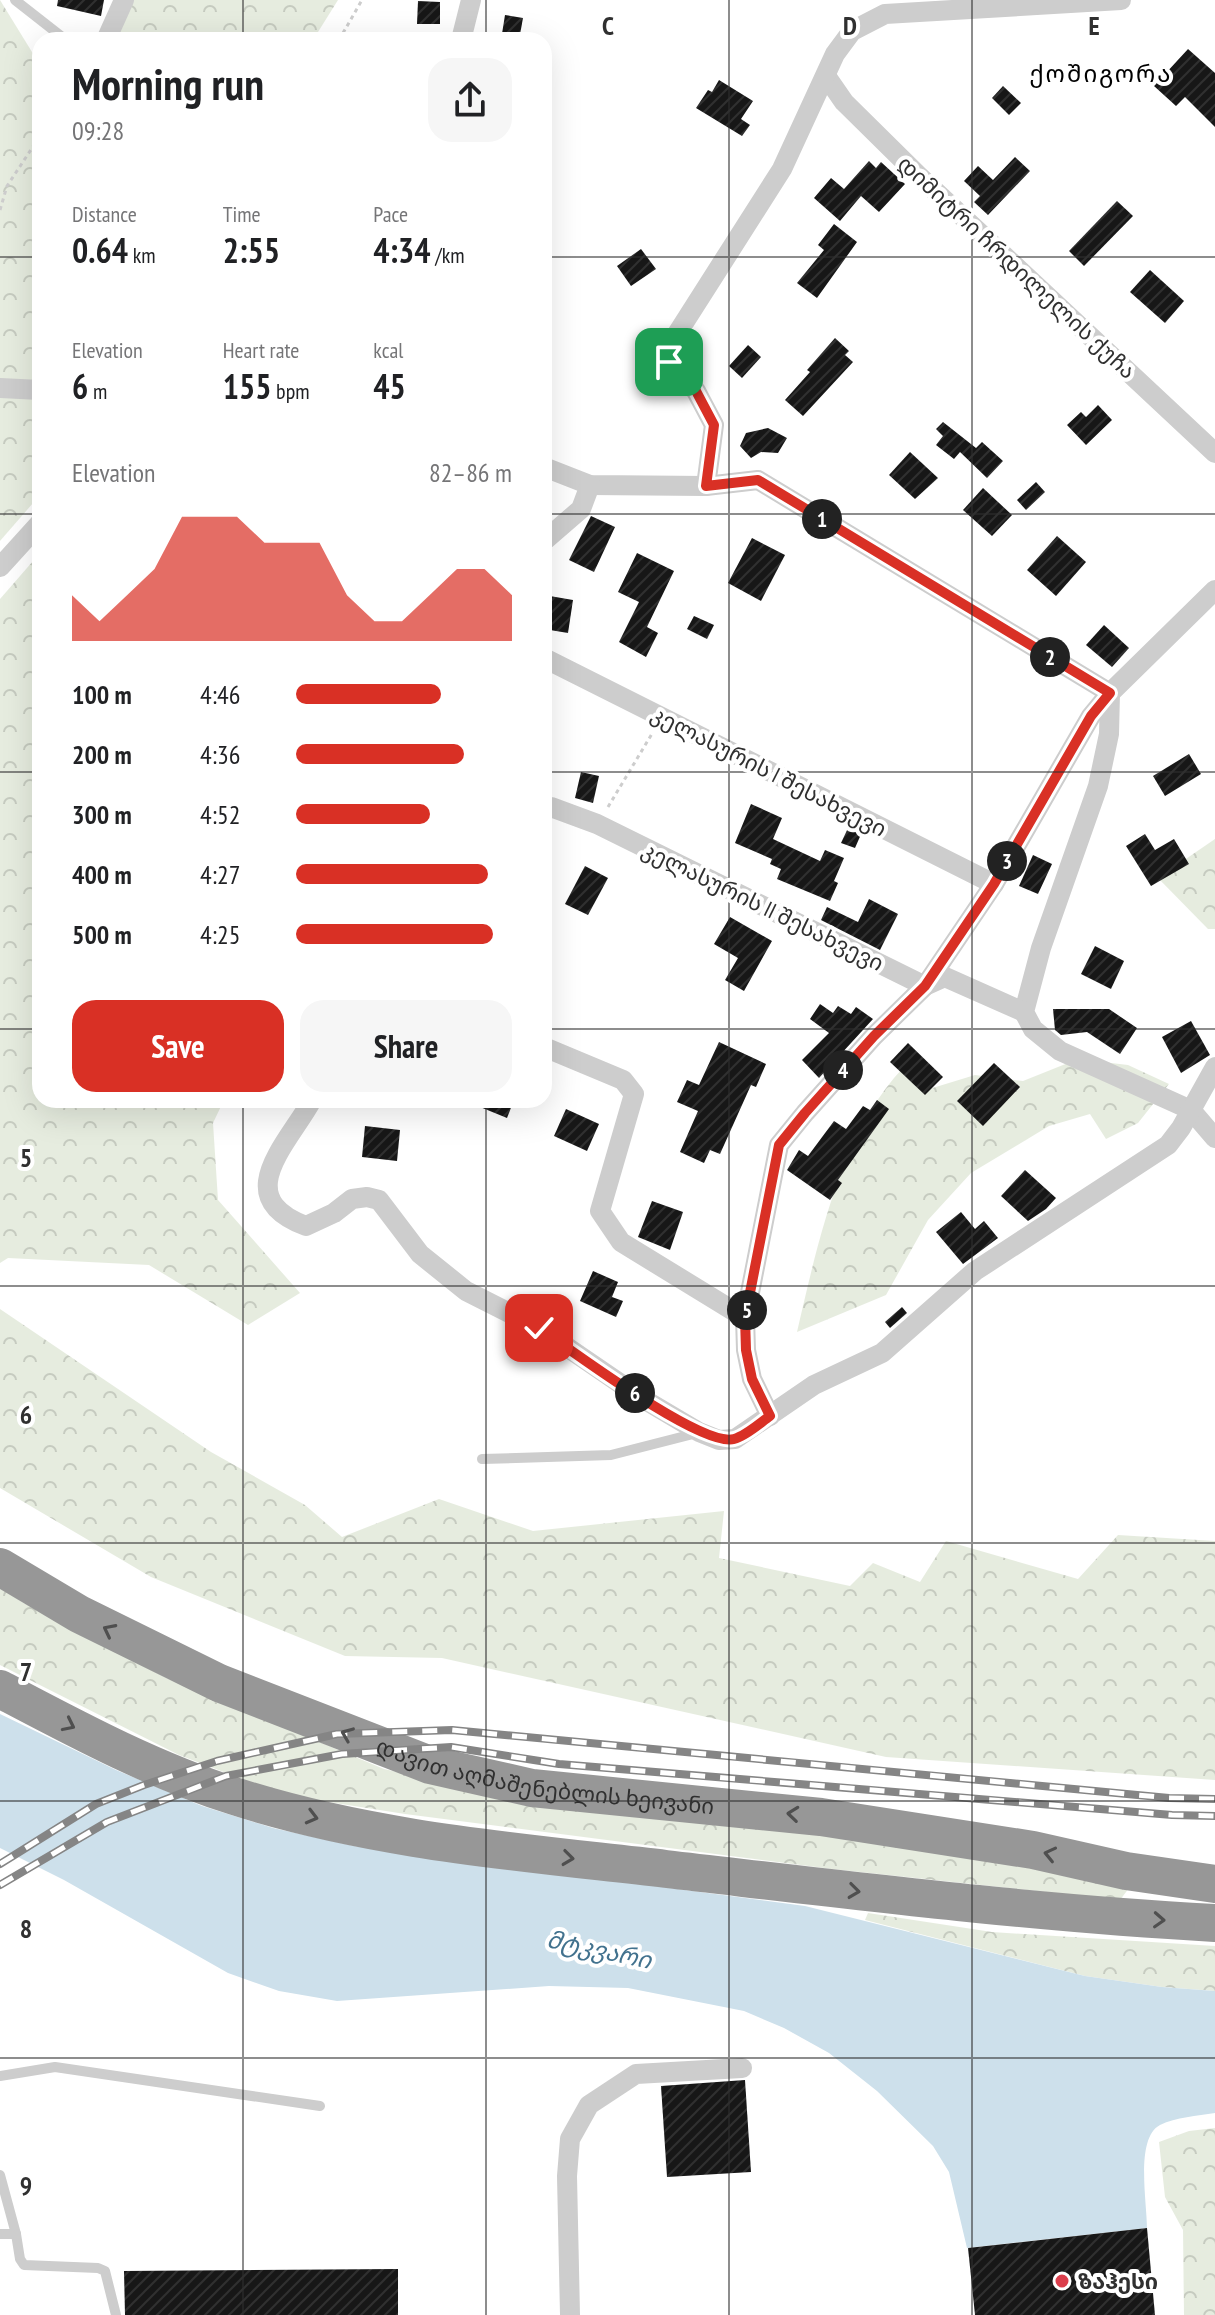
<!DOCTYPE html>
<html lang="en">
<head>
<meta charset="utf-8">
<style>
	body { margin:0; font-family:"PT Sans Narrow","Noto Sans Georgian",sans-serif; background:#f6f6f6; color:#202124; height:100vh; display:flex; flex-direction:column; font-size:30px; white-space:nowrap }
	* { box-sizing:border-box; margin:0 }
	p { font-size:26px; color:#757577 }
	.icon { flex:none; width:44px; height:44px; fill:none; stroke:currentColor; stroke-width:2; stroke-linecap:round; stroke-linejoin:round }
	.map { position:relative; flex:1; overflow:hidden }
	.panel { position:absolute; left:32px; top:32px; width:520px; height:1076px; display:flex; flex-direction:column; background:#fff; border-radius:24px; box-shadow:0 8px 32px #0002 }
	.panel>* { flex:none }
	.pin { position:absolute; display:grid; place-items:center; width:68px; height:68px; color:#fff; margin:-34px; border-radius:16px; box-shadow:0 4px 12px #0006 }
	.km { position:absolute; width:40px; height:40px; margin:-20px; border-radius:50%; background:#222; color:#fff; font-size:22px; line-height:40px; text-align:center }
	.round { display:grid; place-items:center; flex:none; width:84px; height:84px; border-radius:24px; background:#f6f6f6 }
	.head { display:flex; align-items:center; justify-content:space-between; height:136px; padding:0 40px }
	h1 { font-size:44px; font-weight:800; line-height:60px }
	.metrics { display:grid; grid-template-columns:repeat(3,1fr); gap:12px; height:136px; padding:8px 40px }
	.metrics div { display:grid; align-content:center }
	.metrics b { font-size:34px; font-weight:800 }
	.metrics small { font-size:22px; font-weight:400 }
	.metrics p { font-size:22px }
	.chart { height:224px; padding:16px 40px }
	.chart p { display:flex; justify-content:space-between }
	.chart svg { width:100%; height:144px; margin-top:8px; fill:#d93025; opacity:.7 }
	.action { display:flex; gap:16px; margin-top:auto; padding:16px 40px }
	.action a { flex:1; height:92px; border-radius:24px; background:#d93025; color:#fff; font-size:32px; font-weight:800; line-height:92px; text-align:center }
	.action a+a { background:#f6f6f6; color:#202124 }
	ul { padding:0 40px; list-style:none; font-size:26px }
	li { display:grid; grid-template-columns:128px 96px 1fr; align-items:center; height:60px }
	li i { height:20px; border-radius:10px; background:#d93025 }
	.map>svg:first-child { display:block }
	.forest { fill:url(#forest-crowns) }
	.water { fill:#cde0eb }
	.building { fill:url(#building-hatch) }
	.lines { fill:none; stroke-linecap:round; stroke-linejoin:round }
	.path { stroke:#cdcdcd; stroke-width:3; stroke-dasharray:4 4; stroke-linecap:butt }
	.service { stroke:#cdcdcd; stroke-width:10 }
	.minor { stroke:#cdcdcd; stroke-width:20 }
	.motorway { stroke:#979797; stroke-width:38 }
	.rail-casing { stroke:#858585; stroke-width:8 }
	.rail { stroke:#fff; stroke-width:5; stroke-dasharray:15; stroke-linecap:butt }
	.oneway { stroke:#4f4f4f }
	.route-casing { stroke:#fff; stroke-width:16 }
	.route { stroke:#d93025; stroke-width:10 }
	.grid { fill:none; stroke:#303030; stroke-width:2; stroke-opacity:0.55 }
	.poi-dot { fill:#db3e4c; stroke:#fff; stroke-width:3 }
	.labels { text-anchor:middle; stroke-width:8; stroke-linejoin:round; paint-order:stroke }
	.street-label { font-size:22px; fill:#303030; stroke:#fff }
	.poi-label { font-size:22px; font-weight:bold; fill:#303030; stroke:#fff; text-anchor:start }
	.neighbourhood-label { font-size:24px; letter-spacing:2px; fill:#000; stroke:#fff }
	.water-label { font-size:24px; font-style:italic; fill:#42728e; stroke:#fff }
	.grid-label { font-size:26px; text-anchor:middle; font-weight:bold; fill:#303030; stroke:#fff; stroke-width:8; stroke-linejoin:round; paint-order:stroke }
</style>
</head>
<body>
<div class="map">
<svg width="1215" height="2315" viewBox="0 0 1215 2315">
	<defs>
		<pattern id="forest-crowns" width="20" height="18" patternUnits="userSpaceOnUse" patternTransform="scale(2)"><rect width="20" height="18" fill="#e6ecdf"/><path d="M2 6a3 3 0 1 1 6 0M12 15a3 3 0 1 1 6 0" fill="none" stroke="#c6cbc0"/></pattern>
		<pattern id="building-hatch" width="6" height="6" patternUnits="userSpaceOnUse" patternTransform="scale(2)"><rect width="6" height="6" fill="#171717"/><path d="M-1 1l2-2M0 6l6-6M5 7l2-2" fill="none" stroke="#303030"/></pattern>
	</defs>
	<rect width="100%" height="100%" fill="#fff"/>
	<g class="forest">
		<polygon points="0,0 40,65 40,495 0,541"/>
		<polygon points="133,0 338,0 313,40 110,40"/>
		<polygon points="40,553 40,1100 224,1100 213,1123 218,1200 300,1293 248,1325 149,1265 8,1258 0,1263 0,599"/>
		<polygon points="1215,839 1215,929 1208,929 1158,878"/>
		<path d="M 1078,1059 L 1128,1065 L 1169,1084 L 1138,1123 L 1106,1139 L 1090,1114 L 1049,1126 L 971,1173 L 928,1220 L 886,1295 L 797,1332 C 817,1246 841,1133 903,1068 L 926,1090 L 975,1075 L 1023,1081 Z"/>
		<polygon points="0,1309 211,1452 305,1505 342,1537 439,1499 533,1531 724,1511 719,1558 850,1586 873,1563 920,1582 946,1541 1078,1579 1118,1535 1215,1541 1215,1780 886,1757 442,1658 345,1656 151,1577 0,1488"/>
		<polygon points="0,1587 22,1602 166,1678 384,1769 528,1802 762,1826 1060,1872 1129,1888 1120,1900 832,1869 405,1814 284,1795 179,1755 0,1665"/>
		<polygon points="868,1913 992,1932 1215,1946 1215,1991 1162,1987 1085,1976 865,1920"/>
		<polygon points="1215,2128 1215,2315 1184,2315 1183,2230 1165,2197 1159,2142 1189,2131"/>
	</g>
	<path class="water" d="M 0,1714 L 116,1770 L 202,1806 L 273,1828 L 354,1846 L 805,1906 L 1085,1976 L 1162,1987 L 1215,1991 L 1215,2113 C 1197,2116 1176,2117 1160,2125 C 1135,2138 1147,2202 1147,2228 L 967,2248 L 949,2172 L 933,2146 L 877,2091 L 829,2053 L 784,2028 L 744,2011 L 628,1988 L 549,1986 L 337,2001 L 279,1991 L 228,1973 L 64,1880 L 0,1848 Z"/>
	<g class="building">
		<polygon points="58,0 104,0 101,16 57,6"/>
		<polygon points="418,1 440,2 440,24 417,24"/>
		<polygon points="505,15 523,18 519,40 501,40"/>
		<polygon points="1188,49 1215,73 1215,127 1185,97 1176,106 1154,86"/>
		<polygon points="719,80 753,101 741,119 750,125 742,136 696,108 708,90 712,92"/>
		<polygon points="1003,86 1021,103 1009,115 992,98"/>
		<polygon points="1015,157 1030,171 988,215 974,202 980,196 964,181 978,166 993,180"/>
		<polygon points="869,161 876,168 881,162 905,184 879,212 861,196 840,221 814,198 831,178 844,189"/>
		<polygon points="1117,201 1133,216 1084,266 1069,251"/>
		<polygon points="834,224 857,242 817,298 797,283 824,250 818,245"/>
		<polygon points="641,249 656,269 631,286 617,266"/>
		<polygon points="1150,270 1184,301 1165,323 1130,292"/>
		<polygon points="835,338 849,351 845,355 853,362 803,416 785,400 810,372 807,370"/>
		<polygon points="748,345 761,357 742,378 729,366"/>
		<polygon points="1098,405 1112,420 1086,445 1067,425 1081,412 1086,417"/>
		<polygon points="943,422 976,448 982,442 1003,461 987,478 960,452 954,459 936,445 943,436 936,429"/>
		<polygon points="768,428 787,438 778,453 761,452 751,458 740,446 746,433"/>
		<polygon points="910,452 938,478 915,499 889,475"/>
		<polygon points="1036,482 1045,492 1026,510 1017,500"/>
		<polygon points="983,488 1012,515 992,536 963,510"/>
		<polygon points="591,516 615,527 594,572 569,560"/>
		<polygon points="1057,536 1086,562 1056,596 1027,570"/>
		<polygon points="752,538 785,555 761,601 728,583"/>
		<polygon points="637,553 674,571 647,627 658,633 646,657 619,642 639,602 618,592"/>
		<polygon points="544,595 573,600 568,633 544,629"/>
		<polygon points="694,616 714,625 707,639 687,629"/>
		<polygon points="1104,625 1129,648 1112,667 1086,645"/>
		<polygon points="1189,754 1201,774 1165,796 1153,776"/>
		<polygon points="581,772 599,776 593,803 575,798"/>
		<polygon points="751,804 782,818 773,839 820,861 825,850 844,858 834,881 838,883 830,901 777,879 781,869 770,864 772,859 735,843"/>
		<polygon points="849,826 862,832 855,848 841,843"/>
		<polygon points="1145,834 1155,850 1174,839 1189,864 1151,886 1126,846"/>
		<polygon points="1033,855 1052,864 1038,894 1019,886"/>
		<polygon points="585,866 608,878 588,915 565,904"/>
		<polygon points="869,899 898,914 880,950 821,920 827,907 858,922"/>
		<polygon points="730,917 772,941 744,991 725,980 738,958 714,944"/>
		<polygon points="1095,946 1124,961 1111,989 1081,974"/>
		<polygon points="820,1004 833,1013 838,1006 851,1014 856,1007 873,1019 819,1078 802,1060 829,1033 810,1019"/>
		<polygon points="1053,1009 1109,1009 1137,1028 1120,1054 1087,1032 1061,1035 1055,1030"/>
		<polygon points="1191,1021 1210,1055 1181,1073 1162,1037"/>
		<polygon points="719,1042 766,1064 756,1087 751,1085 720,1154 710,1150 704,1163 680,1152 698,1111 677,1102 687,1080 699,1085"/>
		<polygon points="908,1043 943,1077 925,1095 890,1062"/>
		<polygon points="994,1063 1020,1087 983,1126 957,1101"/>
		<polygon points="463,1100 514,1100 507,1118"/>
		<polygon points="877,1100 889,1109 838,1180 842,1183 830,1200 787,1170 799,1150 808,1156 834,1121 846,1129 863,1106 870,1110"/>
		<polygon points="566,1109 599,1124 587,1151 554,1136"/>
		<polygon points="365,1126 400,1130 397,1161 362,1157"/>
		<polygon points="1025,1170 1056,1198 1046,1209 1028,1221 1001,1196"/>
		<polygon points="652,1201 683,1212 670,1250 638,1237"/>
		<polygon points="961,1212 975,1229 984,1221 998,1238 963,1264 936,1232"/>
		<polygon points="593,1271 618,1282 612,1297 623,1301 616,1317 580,1301"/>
		<polygon points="902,1307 907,1313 890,1328 885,1322"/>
		<polygon points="745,2080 751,2172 667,2177 661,2086"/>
		<polygon points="1147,2228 1155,2315 975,2315 968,2248"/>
		<polygon points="398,2269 398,2315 125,2315 124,2271"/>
	</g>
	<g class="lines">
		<g class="path">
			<polyline points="339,40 362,0"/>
			<polyline points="0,210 7,186 40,136"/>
			<polyline points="608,807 653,732"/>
		</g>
		<g class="service">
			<polyline points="15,0 66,40"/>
			<polyline points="482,1459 611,1455 697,1433"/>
			<polyline points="0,2076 55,2067 320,2106"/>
			<polyline points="0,2175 16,2234"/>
			<polyline points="0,2234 16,2234 20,2259 24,2265 98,2268 105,2271 116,2315"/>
		</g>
		<g class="minor">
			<polyline points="106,40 124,0"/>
			<polyline points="461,40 471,0"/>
			<polyline points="826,76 844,102 920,177 1215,453"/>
			<polyline points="0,388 40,390"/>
			<polyline points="544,467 590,485 706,486 758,480 1110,693 1109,734 1098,786 1041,948 1024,1012 1033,1029 1060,1051 1191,1110 1215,1138"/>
			<polyline points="706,486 714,425 696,391 669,362 666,351 782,169 835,54 852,31 885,14 1121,0"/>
			<polyline points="544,541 581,509 590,485"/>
			<polyline points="0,567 40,523"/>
			<polyline points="544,658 994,884"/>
			<polyline points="544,809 551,807 597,824 925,986 945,977 1024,1012"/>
			<polyline points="544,1047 623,1080 634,1094 600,1211 621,1242 745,1318"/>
			<path d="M 312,1100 C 288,1144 229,1197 306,1226 L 334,1213 L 352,1199 L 367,1197 L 379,1200 L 420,1254 L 466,1291 L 539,1328 L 640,1397 L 699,1432 L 719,1440 L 735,1439 L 814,1385 L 882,1353 L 975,1271 L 1168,1145 L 1181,1128 L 1215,1067"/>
			<polyline points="770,1416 752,1379 746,1350 745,1318 779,1145 805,1113 874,1036 925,986 994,884 1091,716 1110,693 1215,590"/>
			<polyline points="570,2315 567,2176 570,2139 589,2105 636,2074 742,2068"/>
		</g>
		<g class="motorway">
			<path id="s1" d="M 0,1567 L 79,1614 L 219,1683 L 430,1765 L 532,1788 L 821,1817 L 1033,1850 L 1126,1871 L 1215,1884"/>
			<path d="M 0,1689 C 76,1729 152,1770 234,1796 C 373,1841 521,1852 666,1869 C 849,1890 1031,1913 1215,1923"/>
		</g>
		<defs>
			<g id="rail">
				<polyline points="0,1864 96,1804 144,1785 217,1761 337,1734 452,1730 1169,1798 1215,1799"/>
				<polyline points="0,1885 107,1822 226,1776 342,1754 451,1747 559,1764 1172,1815 1215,1816"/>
			</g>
		</defs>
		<use href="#rail" class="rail-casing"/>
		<use href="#rail" class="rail"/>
	</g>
	<defs><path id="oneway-chevron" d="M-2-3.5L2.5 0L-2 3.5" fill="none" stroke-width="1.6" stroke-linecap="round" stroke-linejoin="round" transform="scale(2)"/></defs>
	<g class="oneway">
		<use href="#oneway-chevron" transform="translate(109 1630) rotate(-153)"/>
		<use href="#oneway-chevron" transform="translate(69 1725) rotate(26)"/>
		<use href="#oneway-chevron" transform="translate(347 1734) rotate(-158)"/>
		<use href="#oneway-chevron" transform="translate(793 1814) rotate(-174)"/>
		<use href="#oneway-chevron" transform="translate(312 1817) rotate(15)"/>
		<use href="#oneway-chevron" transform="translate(1050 1854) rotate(-167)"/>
		<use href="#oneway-chevron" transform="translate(568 1858) rotate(7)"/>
		<use href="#oneway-chevron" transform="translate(854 1891) rotate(7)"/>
		<use href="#oneway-chevron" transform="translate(1159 1920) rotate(3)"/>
	</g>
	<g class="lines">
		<defs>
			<path id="route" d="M 539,1328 C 571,1350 702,1448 734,1439 C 746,1436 760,1423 770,1416 L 752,1379 L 746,1350 L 745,1318 L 779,1145 L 805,1113 L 874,1036 L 925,986 L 994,884 L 1091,716 L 1110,693 L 758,480 L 706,486 L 714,425 L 696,391 L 669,362"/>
		</defs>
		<use href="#route" class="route-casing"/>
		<use href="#route" class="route"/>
	</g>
	<path class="grid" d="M 243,0 L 243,40M 486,0 L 486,40M 729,0 L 729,2315M 972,0 L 972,2315M 0,257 L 40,257M 544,257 L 1215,257M 0,514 L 40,514M 544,514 L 1215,514M 0,772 L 40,772M 544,772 L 1215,772M 0,1029 L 40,1029M 544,1029 L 1215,1029M 243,1100 L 243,2315M 486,1100 L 486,2315M 0,1286 L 1215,1286M 0,1543 L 1215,1543M 0,1801 L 1215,1801M 0,2058 L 1215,2058"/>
	<circle class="poi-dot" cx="1062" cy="2281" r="8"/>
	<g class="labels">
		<g class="street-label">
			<text transform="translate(1017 267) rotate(43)" y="8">დიმიტრი ჩრდილელის ქუჩა</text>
			<text transform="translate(769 771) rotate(27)" y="8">კელასურის I შესახვევი</text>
			<text transform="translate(763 906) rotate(26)" y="8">კელასურის II შესახვევი</text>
			<text dy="8" stroke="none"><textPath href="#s1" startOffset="590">დავით აღმაშენებლის ხეივანი</textPath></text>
		</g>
		<g class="poi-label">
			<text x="1078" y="2289">ზაჰესი</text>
		</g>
		<g class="neighbourhood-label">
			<text x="1101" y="82">ქოშიგორა</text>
		</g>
		<g class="water-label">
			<text transform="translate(599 1950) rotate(12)" y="8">მტკვარი</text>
		</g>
	</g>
	<g class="grid-label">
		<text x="608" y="35">C</text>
		<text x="850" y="35">D</text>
		<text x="1094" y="35">E</text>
		<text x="26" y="1167">5</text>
		<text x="26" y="1424">6</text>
		<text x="26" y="1681">7</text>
		<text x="26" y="1938">8</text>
		<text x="26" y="2195">9</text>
	</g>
</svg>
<div class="pin" style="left:669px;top:362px;background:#1e9e55"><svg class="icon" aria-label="arrive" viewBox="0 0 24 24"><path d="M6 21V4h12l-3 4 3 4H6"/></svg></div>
<div class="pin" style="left:539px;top:1328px;background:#d93025"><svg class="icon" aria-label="check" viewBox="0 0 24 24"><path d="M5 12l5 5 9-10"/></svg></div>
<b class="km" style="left:822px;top:519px">1</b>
<b class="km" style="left:1050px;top:657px">2</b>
<b class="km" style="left:1007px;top:861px">3</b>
<b class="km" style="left:843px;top:1070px">4</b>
<b class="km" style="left:747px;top:1310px">5</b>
<b class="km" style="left:635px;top:1393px">6</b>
<section class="panel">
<div class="head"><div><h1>Morning run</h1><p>09:28</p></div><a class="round"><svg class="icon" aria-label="share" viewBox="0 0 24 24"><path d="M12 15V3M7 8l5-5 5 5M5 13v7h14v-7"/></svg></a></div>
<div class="metrics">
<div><p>Distance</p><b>0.64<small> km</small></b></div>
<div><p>Time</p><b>2:55</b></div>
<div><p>Pace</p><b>4:34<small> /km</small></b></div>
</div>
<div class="metrics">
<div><p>Elevation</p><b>6<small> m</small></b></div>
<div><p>Heart rate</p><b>155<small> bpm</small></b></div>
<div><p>kcal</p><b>45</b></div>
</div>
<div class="chart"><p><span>Elevation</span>82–86 m</p>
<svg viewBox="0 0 160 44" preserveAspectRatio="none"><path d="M0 44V30L10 38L20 30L30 22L40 6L50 6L60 6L70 14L80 14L90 14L100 30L110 38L120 38L130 30L140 22L150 22L160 30V44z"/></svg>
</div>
<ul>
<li><b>100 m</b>4:46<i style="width:67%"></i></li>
<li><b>200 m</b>4:36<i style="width:78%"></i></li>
<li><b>300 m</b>4:52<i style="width:62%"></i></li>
<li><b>400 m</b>4:27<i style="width:89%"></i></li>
<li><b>500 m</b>4:25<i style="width:91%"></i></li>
</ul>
<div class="action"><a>Save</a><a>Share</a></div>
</section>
</div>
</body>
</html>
